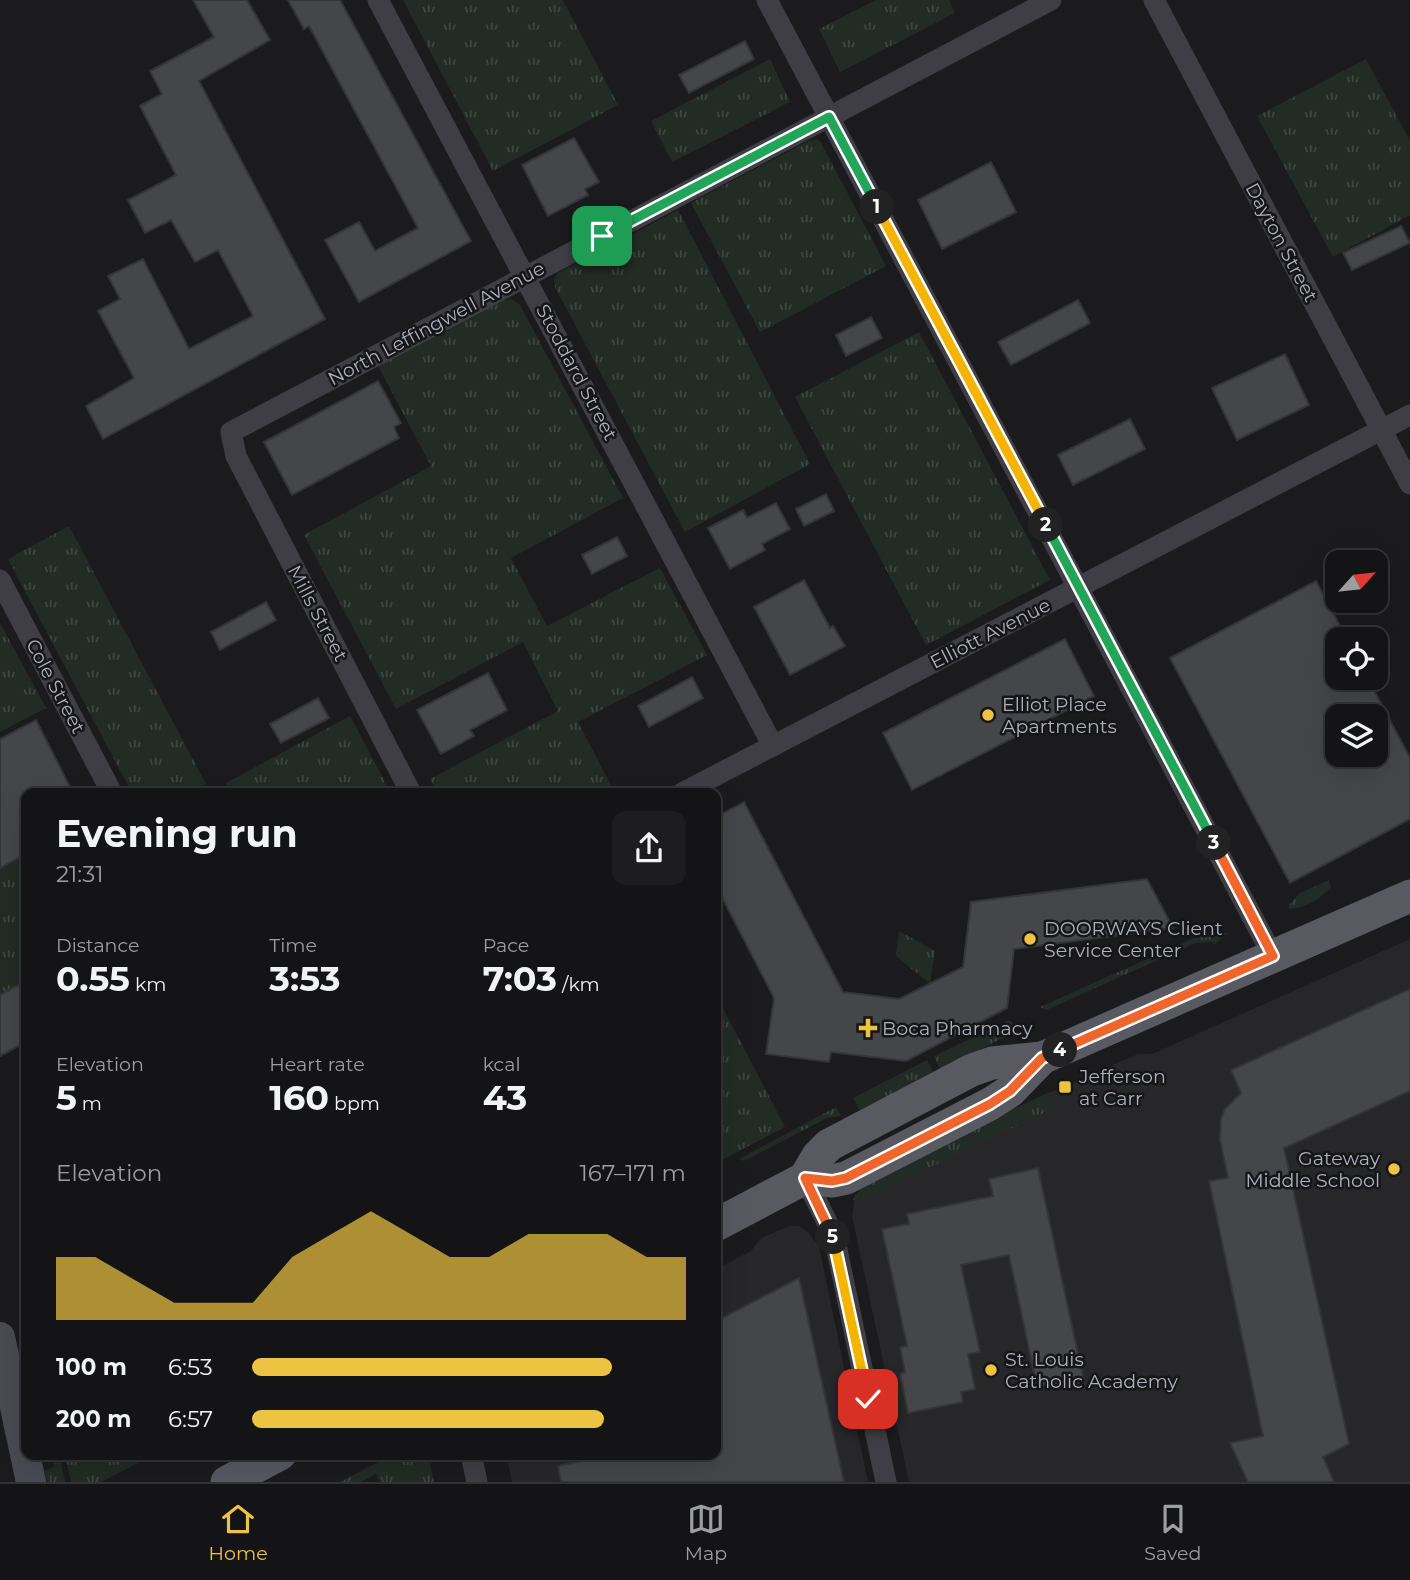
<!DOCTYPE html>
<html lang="en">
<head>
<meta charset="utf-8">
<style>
	body { margin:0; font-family:Montserrat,sans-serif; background:#1d1d1f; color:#f1f3f6; height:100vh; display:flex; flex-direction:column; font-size:26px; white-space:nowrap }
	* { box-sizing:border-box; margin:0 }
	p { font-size:23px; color:#9d9ea1 }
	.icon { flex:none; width:38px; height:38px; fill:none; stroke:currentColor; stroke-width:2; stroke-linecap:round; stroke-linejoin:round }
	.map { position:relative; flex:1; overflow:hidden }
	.sheet { position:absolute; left:21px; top:788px; width:700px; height:672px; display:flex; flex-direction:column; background:#141416; border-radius:14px; box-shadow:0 7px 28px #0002,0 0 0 2px #333335 }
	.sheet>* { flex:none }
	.needle { width:46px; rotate:63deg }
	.fabs { position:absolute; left:1325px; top:550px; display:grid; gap:14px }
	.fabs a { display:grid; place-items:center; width:63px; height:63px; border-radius:14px; background:#141416; box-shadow:0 7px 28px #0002,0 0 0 2px #333335; font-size:35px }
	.pin { position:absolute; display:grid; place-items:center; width:60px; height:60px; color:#fff; margin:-30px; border-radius:14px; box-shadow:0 4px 10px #0006 }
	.km { position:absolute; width:35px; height:35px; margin:-18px; border-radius:50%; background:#222; color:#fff; font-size:19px; line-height:35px; text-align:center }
	.round { display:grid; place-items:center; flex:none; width:74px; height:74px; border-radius:14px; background:#1d1d1f }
	.head { display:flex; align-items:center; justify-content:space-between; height:119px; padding:0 35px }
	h1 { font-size:38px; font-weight:700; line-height:52px }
	.metrics { display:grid; grid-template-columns:repeat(3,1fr); gap:10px; height:119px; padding:7px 35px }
	.metrics div { display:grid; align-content:center }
	.metrics b { font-size:35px; font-weight:700 }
	.metrics small { font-size:19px; font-weight:400 }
	.metrics p { font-size:19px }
	.chart { height:196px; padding:14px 35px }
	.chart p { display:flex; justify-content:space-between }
	.chart svg { width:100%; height:126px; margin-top:7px; fill:#eec341; opacity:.7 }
	ul { padding:0 35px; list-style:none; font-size:23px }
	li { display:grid; grid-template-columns:112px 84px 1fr; align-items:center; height:52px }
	li i { height:18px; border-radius:9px; background:#eec341 }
	.dock { display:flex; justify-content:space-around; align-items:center; height:98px; border-top:2px solid #333335; background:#141416; font-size:19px; color:#9d9ea1 }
	.dock a { display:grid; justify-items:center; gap:4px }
	.dock .on { color:#eec341 }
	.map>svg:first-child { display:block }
	.built { fill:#27272a }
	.grass { fill:url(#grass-tufts) }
	.building { fill:#45464a; stroke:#353539; stroke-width:2; fill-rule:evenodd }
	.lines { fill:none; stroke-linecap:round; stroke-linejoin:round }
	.street { stroke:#3e3e44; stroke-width:21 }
	.secondary { stroke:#4a4b52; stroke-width:30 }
	.primary { stroke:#585961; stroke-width:33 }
	.split-1-casing { stroke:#fff; stroke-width:14 }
	.split-2-casing { stroke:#fff; stroke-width:14 }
	.split-3-casing { stroke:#fff; stroke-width:14 }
	.split-4-casing { stroke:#fff; stroke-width:14 }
	.split-5-casing { stroke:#fff; stroke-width:14 }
	.split-6-casing { stroke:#fff; stroke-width:14 }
	.split-1 { stroke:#22a559; stroke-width:9 }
	.split-2 { stroke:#f5b400; stroke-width:9 }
	.split-3 { stroke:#22a559; stroke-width:9 }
	.split-4 { stroke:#f0652b; stroke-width:9 }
	.split-5 { stroke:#f0652b; stroke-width:9 }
	.split-6 { stroke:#f5b400; stroke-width:9 }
	.poi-dot { fill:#eec341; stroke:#161618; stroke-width:2.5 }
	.labels { text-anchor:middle; stroke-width:5; stroke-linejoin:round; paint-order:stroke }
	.street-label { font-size:19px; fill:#aeb1bc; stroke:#161618 }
	.poi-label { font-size:19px; fill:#aeb1bc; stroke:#161618; text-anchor:start }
</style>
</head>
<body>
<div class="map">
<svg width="1410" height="1482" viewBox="0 0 1410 1482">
	<defs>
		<pattern id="grass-tufts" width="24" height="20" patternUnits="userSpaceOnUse" patternTransform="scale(1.75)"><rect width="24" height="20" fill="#222b24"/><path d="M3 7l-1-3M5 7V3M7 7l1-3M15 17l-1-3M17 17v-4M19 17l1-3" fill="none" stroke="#404742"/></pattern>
	</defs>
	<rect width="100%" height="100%" fill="#1b1b1d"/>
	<g class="built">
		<polygon points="1410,939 1410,1482 909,1482 852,1216 855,1195 1003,1113 1138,1054 1152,1054"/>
		<polygon points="790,1226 799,1226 807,1231 819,1247 868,1482 512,1482 506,1454 716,1454 716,1269 751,1251 761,1238"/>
	</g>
	<g class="grass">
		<polygon points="403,0 563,0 618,105 493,171"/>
		<polygon points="876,0 949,0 955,13 840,72 819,29"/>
		<polygon points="770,59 790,102 672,162 651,121"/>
		<polygon points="1366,59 1410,141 1410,215 1333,257 1257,116"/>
		<polygon points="817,139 821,143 886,266 760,332 691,203 808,141"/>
		<polygon points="678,210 810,464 685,532 555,287 554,280 558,273"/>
		<polygon points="511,299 520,305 623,498 511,558 547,626 660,568 707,655 578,722 615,793 437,793 430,779 558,711 523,642 396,709 304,535 431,466 378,366 501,301"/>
		<polygon points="919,332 1050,580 926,645 795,397"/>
		<polygon points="69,526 206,784 189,793 132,793 8,559"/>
		<polygon points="0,623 46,708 0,732"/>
		<polygon points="350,716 391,793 231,793 226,783"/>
		<polygon points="26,855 26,981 0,995 0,868"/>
		<path d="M 1329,880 L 1331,887 C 1321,899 1305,908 1289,909 L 1289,905 L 1300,893 Z"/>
		<polygon points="899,931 935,951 930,984 896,956"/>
		<polygon points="1222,933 1228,933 1214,945 1212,942 1196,943 1046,1010 1040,1007 1194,938 1215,936"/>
		<polygon points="716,995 785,1127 716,1163"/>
		<polygon points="1010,1020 1014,1028 1005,1037 940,1069 934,1056"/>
		<polygon points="927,1060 933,1072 860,1111 853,1098"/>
		<polygon points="1047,1093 1054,1108 978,1144 971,1131"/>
		<polygon points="836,1107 841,1116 827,1118 744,1161 739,1159"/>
		<polygon points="965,1134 971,1147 862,1201 853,1200 860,1189"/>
		<polygon points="52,1454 59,1454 65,1482 48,1482 44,1471 54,1467"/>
		<polygon points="65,1454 155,1454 101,1482 71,1482"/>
		<polygon points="394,1454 428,1454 434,1482 379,1482 376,1474 361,1482 340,1482"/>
	</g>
	<g class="building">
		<polygon points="193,0 247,0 270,40 199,81 325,319 103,439 86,406 134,378 98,311 120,299 108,276 143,259 189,349 253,316 218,250 195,262 171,220 145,233 128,200 176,175 140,106 162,94 150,71 214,37"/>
		<polygon points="288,0 340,0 471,241 359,302 325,240 359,222 375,251 418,228 309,26 304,29"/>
		<polygon points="745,41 754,59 689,93 679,75"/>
		<polygon points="574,138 599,182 585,189 588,195 548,216 522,165"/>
		<polygon points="991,162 1016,212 942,249 918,200"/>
		<polygon points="1401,226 1410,243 1352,270 1343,253"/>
		<polygon points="1078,300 1090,323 1011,365 998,342"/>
		<polygon points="871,317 882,338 846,356 836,335"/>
		<polygon points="1285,354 1309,405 1237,440 1212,388"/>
		<polygon points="378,381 401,423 394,427 399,438 292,495 264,442"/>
		<polygon points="1130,419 1145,449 1073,485 1058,455"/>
		<polygon points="826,494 834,511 804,526 796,509"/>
		<polygon points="776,503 790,529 762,544 765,550 730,569 708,528 743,510 747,518"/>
		<polygon points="617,537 627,556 592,574 582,555"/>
		<polygon points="804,580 830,628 833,626 845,646 790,675 754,607"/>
		<path d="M 1316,581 L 1347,639 L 1337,639 L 1337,677 L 1367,677 L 1410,758 L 1410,819 L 1290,883 L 1170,658 ZM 1337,716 L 1376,716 L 1376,754 L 1337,754 Z"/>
		<polygon points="266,602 276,620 220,650 211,632"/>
		<polygon points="1065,639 1094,696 912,790 883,733"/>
		<polygon points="488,673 507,710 470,730 474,736 441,754 417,710"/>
		<polygon points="692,677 703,698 649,727 638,706"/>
		<polygon points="318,698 329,718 281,743 270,724"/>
		<polygon points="36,720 73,793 26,793 26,854 0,868 0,739"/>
		<polygon points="744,802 843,992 899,999 963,967 971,902 1147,879 1173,928 1014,949 1007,1008 906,1061 831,1052 829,1062 766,1054 774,998 716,886 716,817"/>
		<polygon points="26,981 26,1042 0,1056 0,995"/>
		<polygon points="1410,989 1410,1091 1284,1148 1349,1444 1323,1457 1334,1482 1248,1482 1230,1443 1263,1436 1209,1181 1228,1178 1220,1140 1221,1119 1225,1109 1241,1093 1231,1070"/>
		<polygon points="1038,1168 1083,1377 1037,1387 1009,1255 961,1265 980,1352 968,1354 975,1389 961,1392 963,1402 908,1413 900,1374 905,1372 900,1347 907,1346 882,1229 909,1224 907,1214 993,1196 989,1179"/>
		<polygon points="799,1278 844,1482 561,1482 558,1466 580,1461 585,1454 716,1454 716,1321"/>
	</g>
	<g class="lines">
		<g class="street">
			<polyline points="378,0 773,746"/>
			<polyline points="767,0 1273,956"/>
			<polyline points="1154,0 1410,484"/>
			<polyline points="0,580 112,793"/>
			<polyline points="411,793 236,456 231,432 1051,0"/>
			<polyline points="682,793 1410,415"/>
			<polyline points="805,1178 828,1224 837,1250 886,1482"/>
			<polyline points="471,1454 477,1482"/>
		</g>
		<polyline class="secondary" points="0,1337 31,1482"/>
		<g class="primary">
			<polyline points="805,1178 832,1181 846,1178 990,1104 1010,1091 1042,1058"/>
			<polyline points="716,1225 805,1178 818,1156 829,1145 972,1070 992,1063 1042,1058 1410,896"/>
			<polyline points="227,1482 280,1454"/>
		</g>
	</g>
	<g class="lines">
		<defs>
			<polyline id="split-1" points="602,236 829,117 877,207"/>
			<polyline id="split-2" points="877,207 1046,525"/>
			<polyline id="split-3" points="1046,525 1214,843"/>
			<polyline id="split-4" points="1060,1050 1273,956 1214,843"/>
			<polyline id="split-5" points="833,1237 805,1178 832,1181 846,1178 990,1104 1010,1091 1042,1058 1060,1050"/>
			<polyline id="split-6" points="833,1237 868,1399"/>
		</defs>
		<use href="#split-1" class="split-1-casing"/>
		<use href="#split-2" class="split-2-casing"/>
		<use href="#split-3" class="split-3-casing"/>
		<use href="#split-4" class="split-4-casing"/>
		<use href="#split-5" class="split-5-casing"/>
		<use href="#split-6" class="split-6-casing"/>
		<use href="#split-1" class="split-1"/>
		<use href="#split-2" class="split-2"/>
		<use href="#split-3" class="split-3"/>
		<use href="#split-4" class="split-4"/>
		<use href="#split-5" class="split-5"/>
		<use href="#split-6" class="split-6"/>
	</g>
	<g class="poi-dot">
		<circle cx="988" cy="715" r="7"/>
		<circle cx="1030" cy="939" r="7"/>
		<path d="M864.5 1017.5h7v7h7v7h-7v7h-7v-7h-7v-7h7z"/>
		<rect x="1058" y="1080" width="14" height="14" rx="3.5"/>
		<circle cx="1394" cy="1169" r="7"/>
		<circle cx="991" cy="1370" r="7"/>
	</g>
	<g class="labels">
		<g class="street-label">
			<text transform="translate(1282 242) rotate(62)" y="7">Dayton Street</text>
			<text transform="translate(436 323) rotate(-28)" y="7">North Leffingwell Avenue</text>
			<text transform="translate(577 372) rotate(62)" y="7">Stoddard Street</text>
			<text transform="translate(318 613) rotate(62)" y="7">Mills Street</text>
			<text transform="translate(990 633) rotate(-27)" y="7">Elliott Avenue</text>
			<text transform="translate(56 686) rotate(62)" y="7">Cole Street</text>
		</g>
		<g class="poi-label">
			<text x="1002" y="711">Elliot Place<tspan x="1002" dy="22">Apartments</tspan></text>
			<text x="1044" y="935">DOORWAYS Client<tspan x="1044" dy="22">Service Center</tspan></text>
			<text x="882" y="1035">Boca Pharmacy</text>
			<text x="1079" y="1083">Jefferson<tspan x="1079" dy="22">at Carr</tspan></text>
			<text x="1380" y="1165" text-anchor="end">Gateway<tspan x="1380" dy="22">Middle School</tspan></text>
			<text x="1005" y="1366">St. Louis<tspan x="1005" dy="22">Catholic Academy</tspan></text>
		</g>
	</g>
</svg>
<div class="fabs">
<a><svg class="needle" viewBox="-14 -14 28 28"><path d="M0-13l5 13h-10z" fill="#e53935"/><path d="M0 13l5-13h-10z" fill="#9d9ea1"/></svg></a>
<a><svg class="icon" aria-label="locate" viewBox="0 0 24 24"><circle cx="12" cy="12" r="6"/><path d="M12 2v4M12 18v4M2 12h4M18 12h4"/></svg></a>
<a><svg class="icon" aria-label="layers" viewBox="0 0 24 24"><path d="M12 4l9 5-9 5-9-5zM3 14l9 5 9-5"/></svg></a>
</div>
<div class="pin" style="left:602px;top:236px;background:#1e9e55"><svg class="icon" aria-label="arrive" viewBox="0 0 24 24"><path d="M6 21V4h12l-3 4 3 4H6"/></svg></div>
<div class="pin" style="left:868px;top:1399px;background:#d93025"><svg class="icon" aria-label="check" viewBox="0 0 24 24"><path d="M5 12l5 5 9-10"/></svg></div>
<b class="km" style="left:877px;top:207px">1</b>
<b class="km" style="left:1046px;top:525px">2</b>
<b class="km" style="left:1214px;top:843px">3</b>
<b class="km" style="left:1060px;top:1050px">4</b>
<b class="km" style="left:833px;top:1237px">5</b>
<section class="sheet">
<div class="head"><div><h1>Evening run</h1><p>21:31</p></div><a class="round"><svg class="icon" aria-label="share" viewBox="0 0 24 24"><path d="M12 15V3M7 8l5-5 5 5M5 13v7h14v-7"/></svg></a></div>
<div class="metrics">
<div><p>Distance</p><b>0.55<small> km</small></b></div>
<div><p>Time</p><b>3:53</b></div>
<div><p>Pace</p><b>7:03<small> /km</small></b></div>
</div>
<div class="metrics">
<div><p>Elevation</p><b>5<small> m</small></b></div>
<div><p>Heart rate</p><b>160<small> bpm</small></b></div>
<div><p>kcal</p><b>43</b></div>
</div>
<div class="chart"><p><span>Elevation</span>167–171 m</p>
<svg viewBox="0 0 160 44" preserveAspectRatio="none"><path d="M0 44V22L10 22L20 30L30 38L40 38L50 38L60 22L70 14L80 6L90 14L100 22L110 22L120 14L130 14L140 14L150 22L160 22V44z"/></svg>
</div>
<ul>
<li><b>100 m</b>6:53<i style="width:83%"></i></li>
<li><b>200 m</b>6:57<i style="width:81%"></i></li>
</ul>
</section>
</div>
<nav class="dock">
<a class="on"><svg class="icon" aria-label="home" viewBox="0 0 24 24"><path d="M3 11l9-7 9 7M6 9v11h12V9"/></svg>Home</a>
<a><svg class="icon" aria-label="map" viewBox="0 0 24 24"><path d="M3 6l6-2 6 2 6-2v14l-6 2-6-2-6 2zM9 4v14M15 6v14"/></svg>Map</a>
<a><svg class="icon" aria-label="saved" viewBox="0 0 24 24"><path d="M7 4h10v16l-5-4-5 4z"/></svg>Saved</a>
</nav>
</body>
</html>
